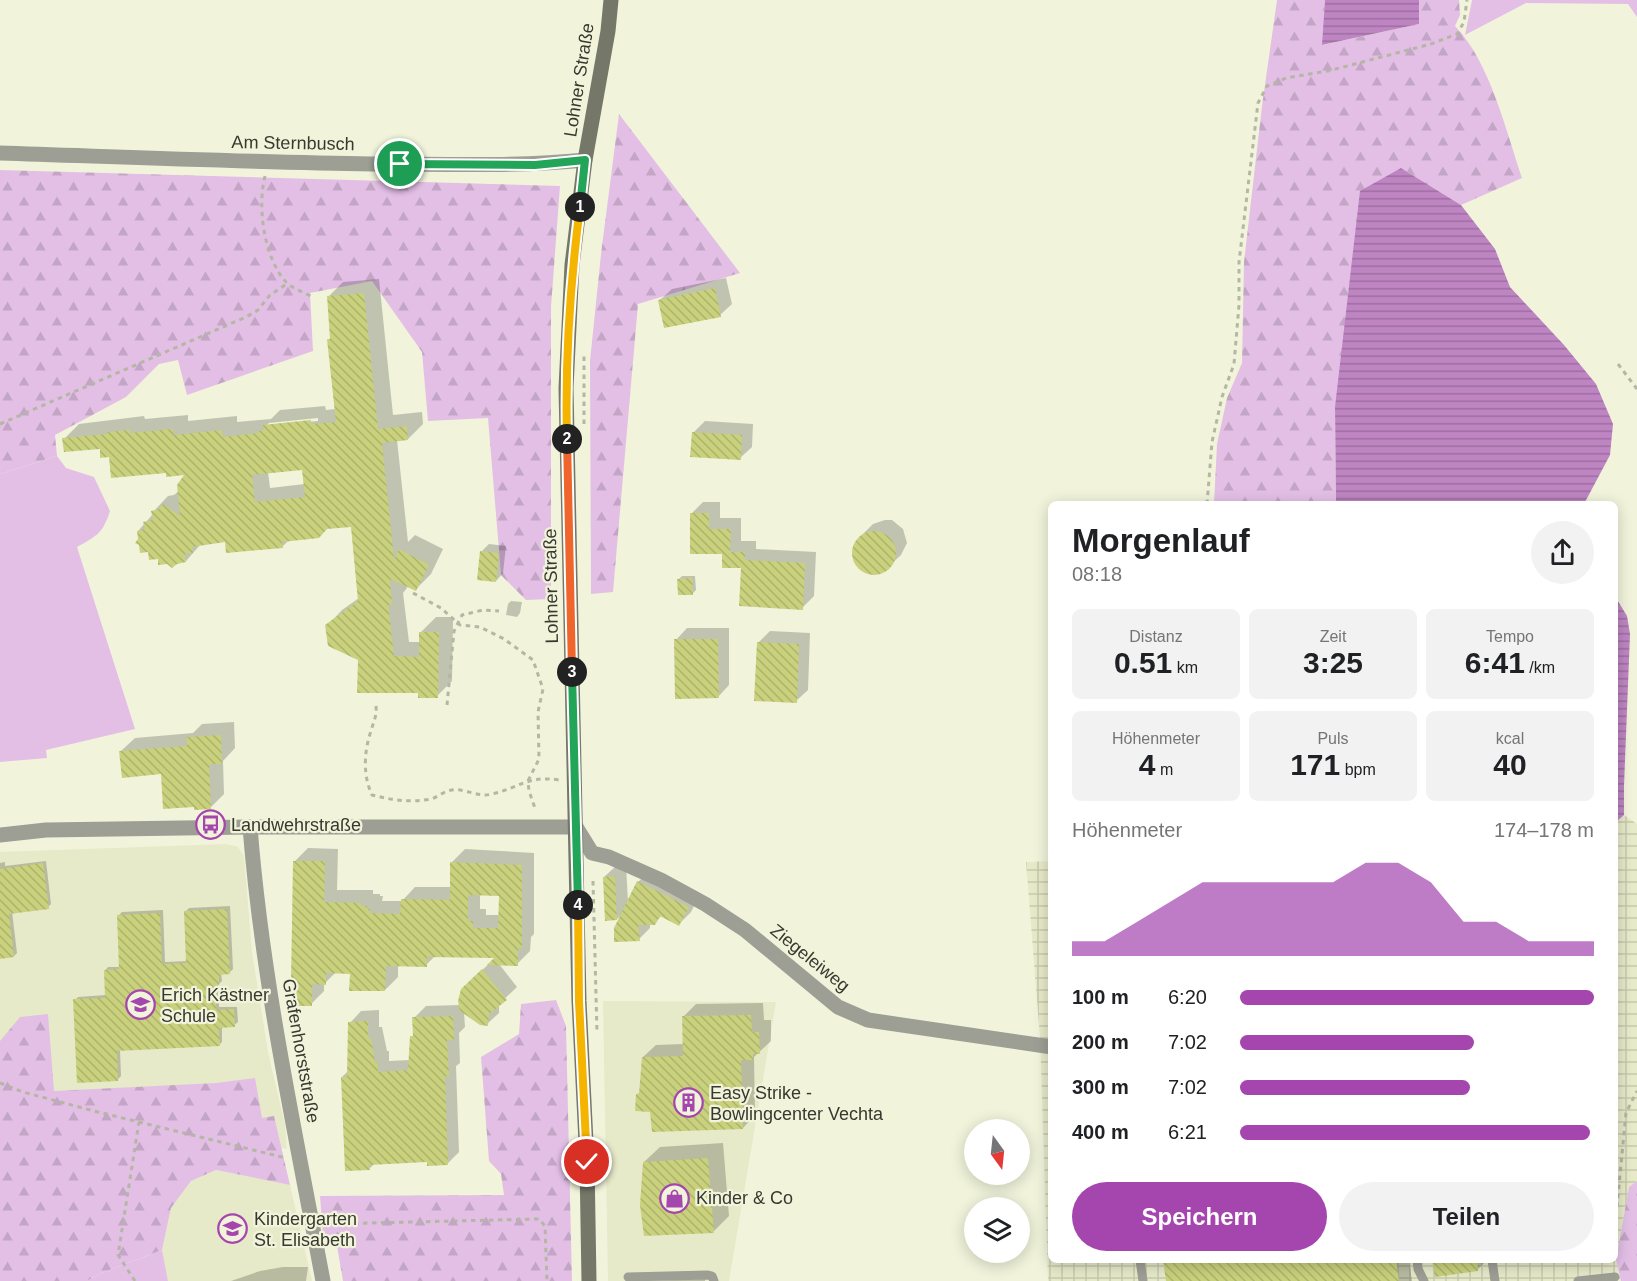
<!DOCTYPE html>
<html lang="de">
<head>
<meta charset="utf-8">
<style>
	body { margin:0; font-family:Arial,sans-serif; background:#f2f2f2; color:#202124; height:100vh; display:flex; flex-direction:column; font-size:22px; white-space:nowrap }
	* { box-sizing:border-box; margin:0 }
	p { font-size:20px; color:#757577 }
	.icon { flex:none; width:33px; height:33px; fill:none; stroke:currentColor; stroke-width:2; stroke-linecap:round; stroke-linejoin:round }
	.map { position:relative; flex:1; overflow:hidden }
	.side { position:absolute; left:1048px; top:501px; width:570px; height:762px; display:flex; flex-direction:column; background:#fff; border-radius:9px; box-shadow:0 3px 15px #0003 }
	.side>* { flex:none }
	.needle { width:39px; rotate:165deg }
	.fabs { position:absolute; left:964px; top:1119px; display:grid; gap:12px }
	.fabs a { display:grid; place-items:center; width:66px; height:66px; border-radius:50%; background:#fff; box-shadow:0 3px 15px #0003; font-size:30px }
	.pin { position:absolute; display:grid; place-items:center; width:51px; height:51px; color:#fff; margin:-26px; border:3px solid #fff; border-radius:50%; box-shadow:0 2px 6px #0007 }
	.km { position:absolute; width:30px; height:30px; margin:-15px; border-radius:50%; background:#222; color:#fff; font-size:16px; line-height:30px; text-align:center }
	.round { display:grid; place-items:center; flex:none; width:63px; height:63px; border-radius:32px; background:#f2f2f2 }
	.headline { display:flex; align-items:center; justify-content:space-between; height:102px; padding:0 24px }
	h1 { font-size:33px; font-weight:600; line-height:45px }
	.figures { display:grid; grid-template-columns:repeat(3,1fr); gap:9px; height:102px; padding:6px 24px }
	.figures div { display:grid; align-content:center; border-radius:9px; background:#f2f2f2; text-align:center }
	.figures b { font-size:30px; font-weight:600 }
	.figures small { font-size:16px; font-weight:400 }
	.figures p { font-size:16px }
	.chart { height:168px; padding:12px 24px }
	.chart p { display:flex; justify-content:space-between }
	.chart svg { width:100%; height:108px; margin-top:6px; fill:#a546ae; opacity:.7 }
	.cta { display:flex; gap:12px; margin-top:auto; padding:12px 24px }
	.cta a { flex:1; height:69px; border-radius:36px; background:#a546ae; color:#fff; font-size:24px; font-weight:600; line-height:69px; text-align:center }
	.cta a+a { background:#f2f2f2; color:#202124 }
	ul { padding:0 24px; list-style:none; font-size:20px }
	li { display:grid; grid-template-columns:96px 72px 1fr; align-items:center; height:45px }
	li i { height:15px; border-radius:8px; background:#a546ae }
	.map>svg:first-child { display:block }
	.built { fill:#e6eac9 }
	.industrial { fill:url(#industrial-grid) }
	.green { fill:#e3bfe6 }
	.forest { fill:url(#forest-firs) }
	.water { fill:url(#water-rules) }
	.shadow { fill:#0003; fill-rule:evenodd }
	.building { fill:url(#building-back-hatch); fill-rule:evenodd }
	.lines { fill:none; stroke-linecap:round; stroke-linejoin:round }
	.path { stroke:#b4b7a3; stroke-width:3; stroke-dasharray:4.5 4.5; stroke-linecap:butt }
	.service { stroke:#9d9e94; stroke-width:9 }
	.minor { stroke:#9d9e94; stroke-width:15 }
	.tertiary { stroke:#9d9e94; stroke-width:15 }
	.secondary { stroke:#757768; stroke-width:15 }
	.split-1-casing { stroke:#fff; stroke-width:12 }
	.split-2-casing { stroke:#fff; stroke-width:12 }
	.split-3-casing { stroke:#fff; stroke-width:12 }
	.split-4-casing { stroke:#fff; stroke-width:12 }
	.split-5-casing { stroke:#fff; stroke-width:12 }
	.split-1 { stroke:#22a559; stroke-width:8 }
	.split-2 { stroke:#f5b400; stroke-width:8 }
	.split-3 { stroke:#f0652b; stroke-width:8 }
	.split-4 { stroke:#22a559; stroke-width:8 }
	.split-5 { stroke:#f5b400; stroke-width:8 }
	.labels { text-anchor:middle; stroke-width:4.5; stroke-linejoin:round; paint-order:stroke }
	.street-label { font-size:18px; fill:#37392f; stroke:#f1f4db }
	.poi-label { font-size:18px; fill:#37392f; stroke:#f1f4db; text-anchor:start }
</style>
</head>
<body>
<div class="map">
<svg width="1637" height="1281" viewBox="0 0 1637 1281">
	<defs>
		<pattern id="industrial-grid" width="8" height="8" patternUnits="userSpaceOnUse" patternTransform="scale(1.5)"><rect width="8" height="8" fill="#e6eac9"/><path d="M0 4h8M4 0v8" fill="none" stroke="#c6c9ad"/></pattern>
		<pattern id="forest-firs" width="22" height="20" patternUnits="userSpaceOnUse" patternTransform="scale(1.5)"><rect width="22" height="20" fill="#e3bfe6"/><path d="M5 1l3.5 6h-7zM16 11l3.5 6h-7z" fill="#c3a5c6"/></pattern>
		<pattern id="water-rules" width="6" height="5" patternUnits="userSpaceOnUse" patternTransform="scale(1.5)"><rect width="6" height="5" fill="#bf85c3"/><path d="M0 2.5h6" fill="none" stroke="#9c6e9f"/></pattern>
		<pattern id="building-back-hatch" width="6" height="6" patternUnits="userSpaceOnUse" patternTransform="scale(1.5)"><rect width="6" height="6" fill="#c9d17c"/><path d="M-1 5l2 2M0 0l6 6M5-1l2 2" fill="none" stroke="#adb46c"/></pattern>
	</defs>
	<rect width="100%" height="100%" fill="#f1f4db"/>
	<g class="built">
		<polygon points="226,844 238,847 244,856 252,952 268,1052 285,1125 287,1149 56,1098 0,1055 0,852"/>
		<polygon points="603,1001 776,1002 729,1281 608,1281"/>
		<polygon points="216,1170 290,1185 312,1281 168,1281 162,1250 171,1208 191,1181"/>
	</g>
	<polygon class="industrial" points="1624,815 1637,824 1637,1181 1629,1188 1616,1260 1621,1281 1048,1281 1040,1037 1026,862 1051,861 1052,1260 1616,1260 1616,822"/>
	<g class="green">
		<polygon points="1472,0 1637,0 1637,17 1628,4 1526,3 1465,35"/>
		<path d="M 57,456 L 66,468 L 94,477 L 110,511 C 103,533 97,536 77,547 L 135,729 L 46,750 L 47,758 L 0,762 L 0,474 Z"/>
		<polygon points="162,1250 168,1281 87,1281 99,1274"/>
	</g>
	<g class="forest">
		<path d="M 1277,0 L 1325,0 L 1323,45 L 1419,24 L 1419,0 L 1459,0 L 1460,15 L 1455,26 C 1490,62 1506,131 1522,178 L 1461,205 L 1401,168 L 1335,407 L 1336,504 L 1214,504 L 1217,444 L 1227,398 L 1242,363 L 1244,262 L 1262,106 Z"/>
		<polygon points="619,114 740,273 638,304 613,592 591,594 590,361 601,254"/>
		<polygon points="0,170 560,186 551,307 551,599 526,600 501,575 488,418 428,421 422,352 372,281 310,293 313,351 187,395 178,360 159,364 126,397 55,435 57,456 0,474"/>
		<polygon points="556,1000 566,1026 572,1281 343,1281 335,1234 323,1236 320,1196 504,1195 501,1174 489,1161 481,1057 519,1034 521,1004"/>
		<polygon points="48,1014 54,1091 216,1083 255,1078 262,1118 274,1116 290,1185 216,1170 191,1181 171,1208 162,1250 99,1274 87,1281 0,1281 0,1041 20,1017"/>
		<polygon points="1637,1181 1637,1281 1621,1281 1616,1260 1629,1187"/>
	</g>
	<g class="water">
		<polygon points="1325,0 1419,0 1419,24 1322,45"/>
		<polygon points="1401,168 1461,205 1495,249 1510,287 1564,345 1596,384 1613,424 1610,455 1584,504 1336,504 1335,407 1360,191"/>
		<polygon points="1616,598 1627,616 1630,634 1624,786 1624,815 1616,822"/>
	</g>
	<g class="shadow">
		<polygon points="726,278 732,304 720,315 660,300 672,289"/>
		<path d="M 379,279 L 393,415 L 422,412 L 423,424 L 408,439 L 397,440 L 408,542 L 415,535 L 443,549 L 431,574 L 416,589 L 406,585 L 407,588 L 403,593 L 409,642 L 420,642 L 421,632 L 436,617 L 453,617 L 452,681 L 437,696 L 420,691 L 359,659 L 327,626 L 342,610 L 359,598 L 353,526 L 328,527 L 289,540 L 282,547 L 226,541 L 201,544 L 186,561 L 159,557 L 149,551 L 140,539 L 138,531 L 153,514 L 153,512 L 168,496 L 174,495 L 179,491 L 187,473 L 167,471 L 111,456 L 101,448 L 64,439 L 79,424 L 144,416 L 145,419 L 188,415 L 188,421 L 237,416 L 237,422 L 271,419 L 280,410 L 325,406 L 326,410 L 336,409 L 329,340 L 332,337 L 328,297 L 343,282 ZM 318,418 L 318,421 L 266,426 L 269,423 ZM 304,468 L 305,484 L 270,488 L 268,472 Z"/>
		<polygon points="705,421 753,424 752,447 740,458 693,433"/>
		<polygon points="703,502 720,502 720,518 741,518 741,541 756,541 756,549 816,552 814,596 802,608 724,553 691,514"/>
		<polygon points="885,520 892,520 903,529 907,543 901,555 888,567 876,573 863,571 854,561 853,548 861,536 873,524"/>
		<polygon points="489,544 506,546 503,573 496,581 482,551"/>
		<polygon points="682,576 695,576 696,590 692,594 679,579"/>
		<polygon points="511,601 522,602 520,613 517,617 506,615 508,604"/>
		<polygon points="687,628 729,628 729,685 718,697 676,640"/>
		<polygon points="770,631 810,633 808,690 796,701 758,643"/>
		<polygon points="234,722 235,748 223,761 224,794 211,807 163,772 121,751 135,738 193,733 202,724"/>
		<path d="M 308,848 L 338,849 L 337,890 L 373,890 L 373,894 L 380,894 L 380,896 L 383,896 L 382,901 L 402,901 L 415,887 L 451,887 L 452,862 L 465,849 L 534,853 L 534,934 L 531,937 L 530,951 L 517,964 L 499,964 L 517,987 L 499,1004 L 499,1013 L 487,1024 L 464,1012 L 465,1027 L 459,1033 L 460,1063 L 456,1066 L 459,1152 L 448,1163 L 429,1161 L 374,1164 L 369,1169 L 342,1077 L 348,1071 L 350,1023 L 361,1011 L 379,1010 L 379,1027 L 382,1027 L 387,1051 L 389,1051 L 389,1061 L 410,1060 L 412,1037 L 415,1034 L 414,1018 L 426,1006 L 460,1005 L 475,977 L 497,956 L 436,955 L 426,965 L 398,965 L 398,977 L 385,990 L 351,972 L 336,972 L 324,984 L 324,991 L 311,1004 L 295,861 ZM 480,894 L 500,894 L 500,915 L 486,915 L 486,909 L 480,909 Z"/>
		<polygon points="46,861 51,904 48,907 12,912 17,953 14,956 0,958 0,863 5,862 5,866"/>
		<polygon points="626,865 628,902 638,882 650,871 699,896 691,912 679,924 662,915 655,923 650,923 650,928 639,939 622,914 617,919 604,877 616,866"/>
		<polygon points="230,906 233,969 229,973 221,973 222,981 218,985 219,1007 237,1007 238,1022 234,1025 222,1026 222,1042 219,1045 120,1050 121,1076 118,1079 75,1000 78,997 106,995 105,971 108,967 121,967 118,916 122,912 163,910 165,962 188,961 185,912 189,908"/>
		<polygon points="763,1003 764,1020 771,1020 771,1041 754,1057 755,1115 743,1128 651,1110 637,1095 641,1091 643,1057 656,1045 684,1044 683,1017 696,1004"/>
		<polygon points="723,1143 729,1216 713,1232 644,1162 660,1147"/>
		<polygon points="1165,1260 1409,1260 1412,1281 1168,1281"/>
		<polygon points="1434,1260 1487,1260 1478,1269"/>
		<polygon points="283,1267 308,1267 306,1281 231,1281 260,1271"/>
		<polygon points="705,1279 705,1281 644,1281"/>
	</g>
	<g class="building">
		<polygon points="715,288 721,317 664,328 658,300"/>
		<path d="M 364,293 L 378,429 L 407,426 L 408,440 L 382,443 L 394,560 L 399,549 L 429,565 L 416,591 L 390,579 L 392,605 L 388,605 L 394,656 L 419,657 L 419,632 L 439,632 L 438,698 L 418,698 L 418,693 L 357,693 L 358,660 L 328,646 L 325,625 L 358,601 L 351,527 L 327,529 L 319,538 L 282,542 L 283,548 L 226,553 L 225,542 L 192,547 L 193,553 L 185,554 L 186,562 L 177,564 L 172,568 L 167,564 L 158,565 L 158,559 L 149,560 L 148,552 L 140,553 L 139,545 L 135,543 L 138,539 L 137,531 L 145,529 L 143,522 L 153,520 L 151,511 L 159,509 L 163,504 L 180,516 L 177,485 L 184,475 L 166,477 L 166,473 L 111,478 L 109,457 L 100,458 L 100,449 L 64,452 L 62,438 L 107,434 L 107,432 L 130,430 L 130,433 L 173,429 L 174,435 L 222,430 L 223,437 L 258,433 L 258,431 L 264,430 L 263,425 L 311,420 L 311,424 L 336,422 L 327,339 L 330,339 L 327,296 ZM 302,470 L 305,497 L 255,502 L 252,475 Z"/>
		<polygon points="692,432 742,435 741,460 690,457"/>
		<polygon points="690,513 709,513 709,529 731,529 730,552 745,552 745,560 805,563 803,610 739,606 741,568 722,568 722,554 690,554"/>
		<circle cx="874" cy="553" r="22"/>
		<polygon points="480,551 499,553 496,582 477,580"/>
		<polygon points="692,578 693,595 678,595 677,579"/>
		<polygon points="674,639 718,639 719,698 675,699"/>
		<polygon points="757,642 799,644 797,703 754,701"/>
		<polygon points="221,735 222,764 209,764 211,809 194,810 194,807 163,809 161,774 122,778 119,751 187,746 187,737"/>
		<path d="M 293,861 L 325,861 L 324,902 L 361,903 L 361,906 L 367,906 L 367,909 L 370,909 L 370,913 L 400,914 L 401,899 L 450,900 L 450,862 L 522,865 L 522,948 L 518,948 L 518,966 L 487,965 L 494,958 L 427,957 L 427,967 L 386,966 L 385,991 L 349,991 L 350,974 L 326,973 L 326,985 L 312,984 L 312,1006 L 295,1006 L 295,984 L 291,983 ZM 468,895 L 499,896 L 498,928 L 473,928 L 473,921 L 468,921 Z"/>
		<polygon points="43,863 49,909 9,914 14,957 0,959 0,869"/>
		<polygon points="615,876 617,920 605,921 603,877"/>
		<polygon points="637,881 689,907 679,926 660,916 655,925 638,925 640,941 614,942 614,928"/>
		<polygon points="227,909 230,974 219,975 219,985 215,986 216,1010 234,1009 235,1027 219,1028 220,1046 117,1051 118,1081 77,1083 73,999 105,998 104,970 119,969 117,915 160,913 162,964 186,963 184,911"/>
		<polygon points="482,969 507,1000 489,1014 488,1026 480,1025 460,1011 458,1001 461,989"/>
		<polygon points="751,1015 752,1032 759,1032 760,1054 753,1054 753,1060 741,1060 743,1129 652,1132 650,1112 635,1111 636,1094 639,1094 642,1057 683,1056 682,1016"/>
		<polygon points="453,1016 454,1040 447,1040 449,1076 445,1076 448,1165 427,1166 427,1162 369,1165 370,1170 345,1171 341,1077 347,1077 348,1022 368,1021 368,1038 371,1038 375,1062 378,1062 378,1072 408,1070 410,1036 413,1036 412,1017"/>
		<polygon points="708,1158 714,1233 644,1236 640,1205 643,1162"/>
		<polygon points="1163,1260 1396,1260 1399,1281 1166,1281"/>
		<polygon points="1432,1260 1477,1260 1478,1271 1435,1277"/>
	</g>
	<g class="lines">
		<g class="path">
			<path d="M 265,176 C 257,207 264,258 286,282 C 293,289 306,293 314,298"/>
			<polyline points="1618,364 1637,389"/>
			<polyline points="0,424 246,317 258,310 270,295 288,283"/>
			<polyline points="584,424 584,356"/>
			<polyline points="1207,504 1212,442 1222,397 1234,364 1239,305 1239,262 1258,103 1267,86 1286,78 1328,71 1431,44 1457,34 1464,22 1467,0"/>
			<polyline points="413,593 441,608 460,625 480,627 504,639 533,660 543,689 538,712 539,759 528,781 529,791 536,811"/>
			<polyline points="447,705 454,631 462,615 483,610 499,611"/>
			<path d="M 376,706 C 377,717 373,723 370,734 C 364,753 363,776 372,795 C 392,800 410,803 431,799 C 438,797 444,791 452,790 C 466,788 478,798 492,794 C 519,788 528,775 559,780"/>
			<polyline points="593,881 597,1033"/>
			<polyline points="0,1083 23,1092 94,1111 286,1158"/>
			<polyline points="1616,1216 1626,1113 1637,1091"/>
			<polyline points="327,1224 539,1219 545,1226 547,1281"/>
			<polyline points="135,1281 118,1255 139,1122"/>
		</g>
		<g class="service">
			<polyline points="1140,1260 1143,1281"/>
			<polyline points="1417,1260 1418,1269 1424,1281"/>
			<polyline points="1492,1260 1495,1281"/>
			<polyline points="628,1277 708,1275 712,1276 714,1281"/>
			<polyline points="1578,1281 1615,1277"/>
		</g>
		<g class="minor">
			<path d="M 0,153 C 124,157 248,162 372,164 C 443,164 514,167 585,160"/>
			<path d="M 250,827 C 262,980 295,1131 323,1281"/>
			<polyline points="576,827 592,853 609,857 661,880 705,904 745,930 838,1007 868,1020 1052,1047"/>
		</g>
		<polyline class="tertiary" points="0,835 46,830 250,827 576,827"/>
		<polyline class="secondary" points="589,1281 587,1162 579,1001 566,388 572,265 585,160 608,31 611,0"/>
	</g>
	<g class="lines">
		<defs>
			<polyline id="split-1" points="400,164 535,165 585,160 580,207"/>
			<path id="split-2" d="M 567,439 C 565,362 570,284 580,207"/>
			<polyline id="split-3" points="567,439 572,672"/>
			<polyline id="split-4" points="572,672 578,905"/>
			<polyline id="split-5" points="578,905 579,1001 587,1162"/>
		</defs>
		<use href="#split-1" class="split-1-casing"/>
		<use href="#split-2" class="split-2-casing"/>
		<use href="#split-3" class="split-3-casing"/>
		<use href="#split-4" class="split-4-casing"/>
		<use href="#split-5" class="split-5-casing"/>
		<use href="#split-1" class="split-1"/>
		<use href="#split-2" class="split-2"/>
		<use href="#split-3" class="split-3"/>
		<use href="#split-4" class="split-4"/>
		<use href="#split-5" class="split-5"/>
	</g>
	<defs>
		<symbol id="bus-ring" viewBox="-11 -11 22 22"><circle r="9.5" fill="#f1f4db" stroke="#a546ae" stroke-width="1.5"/><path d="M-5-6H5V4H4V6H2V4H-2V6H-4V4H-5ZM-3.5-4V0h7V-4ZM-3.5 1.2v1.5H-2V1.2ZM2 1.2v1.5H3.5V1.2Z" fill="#a546ae"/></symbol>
		<symbol id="school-ring" viewBox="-11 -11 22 22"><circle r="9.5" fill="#f1f4db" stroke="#a546ae" stroke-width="1.5"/><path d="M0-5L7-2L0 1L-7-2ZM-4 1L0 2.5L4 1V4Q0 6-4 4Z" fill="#a546ae"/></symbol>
		<symbol id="building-ring" viewBox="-11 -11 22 22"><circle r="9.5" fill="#f1f4db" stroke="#a546ae" stroke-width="1.5"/><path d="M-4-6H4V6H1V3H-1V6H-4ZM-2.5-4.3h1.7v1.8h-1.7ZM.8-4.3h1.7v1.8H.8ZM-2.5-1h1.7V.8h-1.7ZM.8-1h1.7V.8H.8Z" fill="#a546ae"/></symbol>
		<symbol id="shop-ring" viewBox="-11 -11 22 22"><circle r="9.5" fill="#f1f4db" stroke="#a546ae" stroke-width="1.5"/><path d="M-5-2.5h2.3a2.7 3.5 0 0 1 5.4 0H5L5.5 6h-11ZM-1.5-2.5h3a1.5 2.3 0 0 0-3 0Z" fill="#a546ae"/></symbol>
	</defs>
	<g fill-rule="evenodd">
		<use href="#bus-ring" x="194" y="808" width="33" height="33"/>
		<use href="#school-ring" x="124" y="988" width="33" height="33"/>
		<use href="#building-ring" x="672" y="1086" width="33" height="33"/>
		<use href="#shop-ring" x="658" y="1182" width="33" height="33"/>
		<use href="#school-ring" x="216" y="1212" width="33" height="33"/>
	</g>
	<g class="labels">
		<g class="street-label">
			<text transform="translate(579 80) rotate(-81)" y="6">Lohner Straße</text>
			<text transform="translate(293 143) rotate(1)" y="6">Am Sternbusch</text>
			<text transform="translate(551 586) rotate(-91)" y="6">Lohner Straße</text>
			<text transform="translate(810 958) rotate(39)" y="6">Ziegeleiweg</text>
			<text transform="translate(301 1051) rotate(80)" y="6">Grafenhorststraße</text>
		</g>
		<g class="poi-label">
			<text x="231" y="831">Landwehrstraße</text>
			<text x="161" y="1001">Erich Kästner<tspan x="161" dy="21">Schule</tspan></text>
			<text x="710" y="1099">Easy Strike -<tspan x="710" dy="21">Bowlingcenter Vechta</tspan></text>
			<text x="696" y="1204">Kinder &amp; Co</text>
			<text x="254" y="1225">Kindergarten<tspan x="254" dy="21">St. Elisabeth</tspan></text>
		</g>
	</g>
</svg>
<div class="fabs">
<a><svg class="needle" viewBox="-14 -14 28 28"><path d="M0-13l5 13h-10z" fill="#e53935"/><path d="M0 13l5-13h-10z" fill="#757577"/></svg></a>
<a><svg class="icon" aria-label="layers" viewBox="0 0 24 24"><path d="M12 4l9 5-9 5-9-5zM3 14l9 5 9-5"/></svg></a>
</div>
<div class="pin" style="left:400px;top:164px;background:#1e9e55"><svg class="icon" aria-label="arrive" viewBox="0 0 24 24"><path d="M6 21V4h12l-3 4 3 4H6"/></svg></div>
<div class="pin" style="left:587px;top:1162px;background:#d93025"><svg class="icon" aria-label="check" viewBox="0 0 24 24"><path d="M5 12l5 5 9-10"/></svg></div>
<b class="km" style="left:580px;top:207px">1</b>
<b class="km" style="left:567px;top:439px">2</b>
<b class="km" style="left:572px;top:672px">3</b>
<b class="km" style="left:578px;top:905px">4</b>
<section class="side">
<div class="headline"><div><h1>Morgenlauf</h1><p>08:18</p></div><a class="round"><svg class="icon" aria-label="share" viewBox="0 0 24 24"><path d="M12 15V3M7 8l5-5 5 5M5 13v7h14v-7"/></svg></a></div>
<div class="figures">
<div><p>Distanz</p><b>0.51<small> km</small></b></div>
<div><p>Zeit</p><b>3:25</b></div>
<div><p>Tempo</p><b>6:41<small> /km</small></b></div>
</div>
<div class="figures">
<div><p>Höhenmeter</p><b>4<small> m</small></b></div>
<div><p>Puls</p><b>171<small> bpm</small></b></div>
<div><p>kcal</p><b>40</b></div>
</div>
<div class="chart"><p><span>Höhenmeter</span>174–178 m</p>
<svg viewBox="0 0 160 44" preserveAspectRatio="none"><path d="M0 44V38L10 38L20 30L30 22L40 14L50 14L60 14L70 14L80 14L90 6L100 6L110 14L120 30L130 30L140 38L150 38L160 38V44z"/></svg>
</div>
<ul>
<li><b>100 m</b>6:20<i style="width:100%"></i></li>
<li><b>200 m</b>7:02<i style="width:66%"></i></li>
<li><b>300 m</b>7:02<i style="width:65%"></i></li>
<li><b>400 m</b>6:21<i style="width:99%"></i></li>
</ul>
<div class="cta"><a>Speichern</a><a>Teilen</a></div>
</section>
</div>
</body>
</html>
